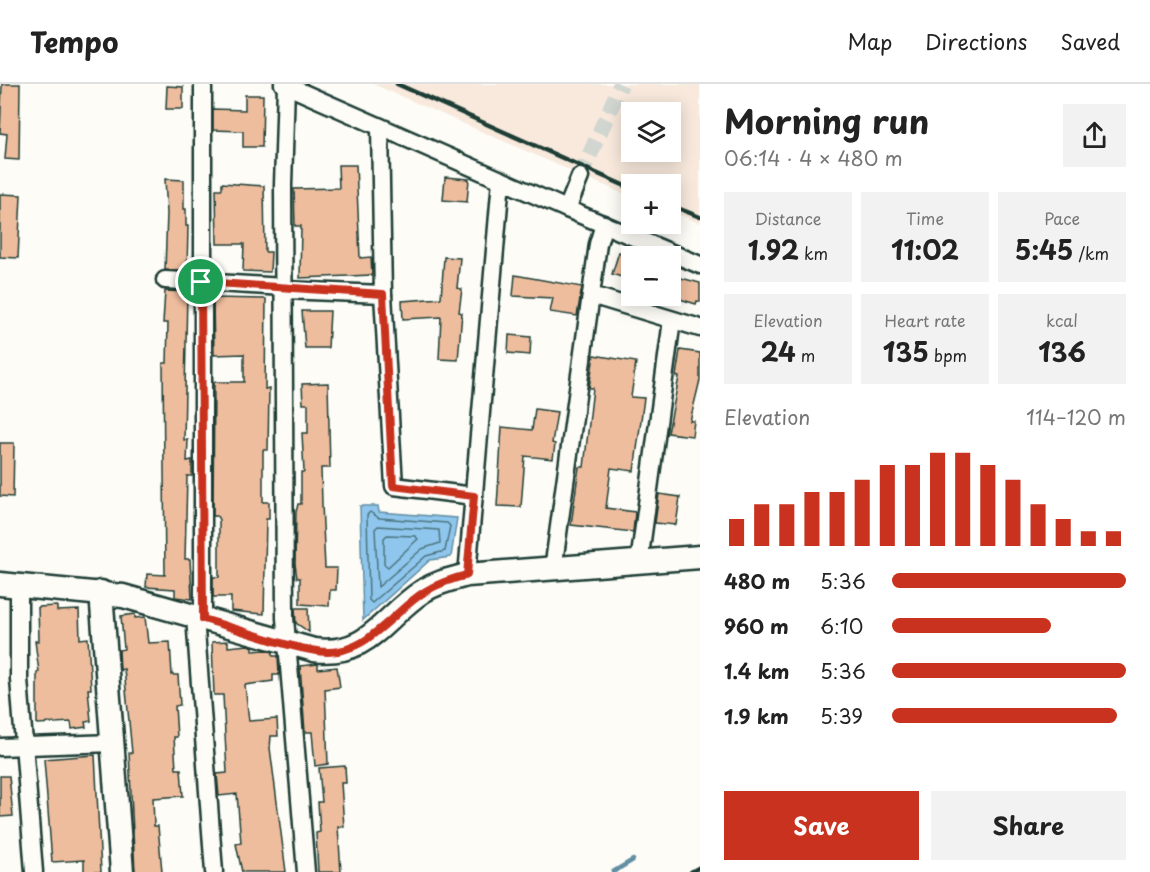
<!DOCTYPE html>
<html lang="en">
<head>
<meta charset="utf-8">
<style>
	body { margin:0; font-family:"Playpen Sans",sans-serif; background:#f2f2f2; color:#222; height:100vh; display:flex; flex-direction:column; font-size:22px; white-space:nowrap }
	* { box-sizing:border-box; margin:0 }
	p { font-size:20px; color:#767676 }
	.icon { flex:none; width:33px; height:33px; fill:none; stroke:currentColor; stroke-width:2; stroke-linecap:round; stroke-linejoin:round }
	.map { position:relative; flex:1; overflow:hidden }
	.details { display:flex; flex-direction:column; background:#fff; width:450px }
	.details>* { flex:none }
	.tools { position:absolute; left:621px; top:18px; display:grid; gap:12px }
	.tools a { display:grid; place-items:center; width:60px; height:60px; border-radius:0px; background:#fff; box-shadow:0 3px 15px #0003; font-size:30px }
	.pin { position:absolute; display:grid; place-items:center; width:51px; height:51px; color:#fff; margin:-26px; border:3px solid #fff; border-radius:50%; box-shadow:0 2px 6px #0007 }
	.round { display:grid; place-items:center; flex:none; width:63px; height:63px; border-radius:0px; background:#f2f2f2 }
	.summary { display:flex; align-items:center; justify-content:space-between; height:102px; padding:0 24px }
	h1 { font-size:33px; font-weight:700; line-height:45px }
	.metrics { display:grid; grid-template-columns:repeat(3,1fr); gap:9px; height:102px; padding:6px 24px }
	.metrics div { display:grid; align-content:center; border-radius:0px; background:#f2f2f2; text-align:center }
	.metrics b { font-size:26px; font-weight:700 }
	.metrics small { font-size:16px; font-weight:400 }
	.metrics p { font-size:16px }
	.chart { height:168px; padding:12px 24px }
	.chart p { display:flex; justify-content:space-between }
	.chart svg { width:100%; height:108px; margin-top:6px; stroke:#c8321e; stroke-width:6 }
	.button { display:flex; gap:12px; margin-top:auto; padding:12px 24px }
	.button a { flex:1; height:69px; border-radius:0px; background:#c8321e; color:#fff; font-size:24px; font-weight:700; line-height:69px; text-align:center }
	.button a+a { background:#f2f2f2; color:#222 }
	ul { padding:0 24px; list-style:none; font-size:20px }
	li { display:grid; grid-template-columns:96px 72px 1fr; align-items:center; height:45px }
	li i { height:15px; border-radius:8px; background:#c8321e }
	header { display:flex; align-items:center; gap:36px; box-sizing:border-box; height:84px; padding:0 30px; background:#fff; border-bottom:2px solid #e0e0e0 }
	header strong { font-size:28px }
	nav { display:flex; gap:33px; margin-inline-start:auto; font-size:21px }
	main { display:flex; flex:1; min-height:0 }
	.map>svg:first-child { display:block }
	.built { fill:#f8e9dc; fill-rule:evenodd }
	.water { fill:#8fc6ed; stroke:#628fa3; stroke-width:1.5 }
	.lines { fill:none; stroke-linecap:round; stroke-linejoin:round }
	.shore { stroke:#4c747e; stroke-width:1.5 }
	.stream { stroke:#628fa3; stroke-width:4.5 }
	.building { fill:#eebd9e; stroke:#1f3d34; stroke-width:1.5 }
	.street-tunnel { stroke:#d1d6d0; stroke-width:16; stroke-dasharray:16 8; stroke-linecap:butt }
	.street-casing { stroke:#1f3d34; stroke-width:21 }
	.secondary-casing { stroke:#1f3d34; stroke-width:27 }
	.street { stroke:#fdfcf7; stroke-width:16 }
	.secondary { stroke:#fdfcf7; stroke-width:22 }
	.rail { stroke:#1f3d34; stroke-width:4.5 }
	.route-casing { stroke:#fff; stroke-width:12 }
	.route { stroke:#c8321e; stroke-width:8 }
</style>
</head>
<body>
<header>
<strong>Tempo</strong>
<nav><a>Map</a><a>Directions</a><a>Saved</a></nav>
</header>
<main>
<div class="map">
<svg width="700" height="788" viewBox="0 0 700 788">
	<rect width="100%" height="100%" fill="#fdfcf7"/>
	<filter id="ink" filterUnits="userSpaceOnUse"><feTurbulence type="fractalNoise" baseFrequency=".0167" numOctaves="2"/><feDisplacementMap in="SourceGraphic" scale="12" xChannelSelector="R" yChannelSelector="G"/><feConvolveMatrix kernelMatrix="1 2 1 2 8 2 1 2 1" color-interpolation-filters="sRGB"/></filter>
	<g filter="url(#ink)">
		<path class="built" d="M 373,0 L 700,0 L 700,139 L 671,128 L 670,100 L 632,100 L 631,113 ZM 632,28 L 670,28 L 670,68 L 632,68 Z"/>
		<polygon class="water" points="360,422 378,422 379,428 457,434 451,473 430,476 363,536"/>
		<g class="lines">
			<g class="shore">
				<polygon points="370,428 379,434 447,439 450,442 445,467 426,472 372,519 369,516 367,431"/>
				<polygon points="378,442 439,446 440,459 422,465 378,503 375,445"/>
				<polygon points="387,451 415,452 418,455 388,483 384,480 384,454"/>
			</g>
			<polyline class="stream" points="613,788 633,776"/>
		</g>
		<g class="building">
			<polygon points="2,0 20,0 19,76 5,75 7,50 0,49"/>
			<polygon points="167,2 183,3 183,25 166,25"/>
			<polygon points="245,11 263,11 262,63 243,63 243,47 213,46 213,25 245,26"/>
			<polygon points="338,81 356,81 360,174 371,173 372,191 300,194 301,142 295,142 294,105 339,104"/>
			<polygon points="445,93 469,95 467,118 443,116"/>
			<polygon points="165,95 184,96 184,125 186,125 186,142 188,142 187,187 165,186 167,129"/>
			<polygon points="222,99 264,102 265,168 271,168 270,188 243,187 244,160 217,160 216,105 222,105"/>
			<polygon points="0,110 21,111 18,174 0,173"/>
			<polygon points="619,168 632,172 625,194 612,190"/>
			<polygon points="444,173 460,174 457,204 462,205 459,228 462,229 458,276 439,275 441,233 403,235 402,217 441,214"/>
			<polygon points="515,191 582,203 577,232 550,228 553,214 513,212"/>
			<polygon points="670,191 700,199 700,218 697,217 696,220 670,212"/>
			<polygon points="165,207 187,208 184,356 188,356 187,377 192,376 192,392 187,392 185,475 190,475 192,515 175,513 175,505 146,503 147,490 165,491 163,279 167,279 168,239 163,239"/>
			<polygon points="213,214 266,215 265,305 269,304 268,366 263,366 263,418 269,418 269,435 266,435 264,530 231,527 231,513 213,513 213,493 219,493 219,436 217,432 213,432 214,298 244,298 244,270 214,271"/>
			<polygon points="302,227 330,227 328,264 305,264"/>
			<polygon points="509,251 531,253 530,271 508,269"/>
			<polygon points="680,266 700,269 700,296 690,337 694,337 692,352 668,349 679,293 676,292"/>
			<polygon points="594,271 636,278 631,313 644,314 634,387 611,384 606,424 635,428 633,448 571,441 579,383 584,383 593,304 589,304"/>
			<polygon points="328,299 330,384 321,384 322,420 325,484 337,484 336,506 330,506 329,522 300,520 300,494 297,494 295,480 296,428 298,420 301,420 301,388 304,388 302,349 308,349 308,320 303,320 302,300"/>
			<polygon points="535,325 557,328 552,359 555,360 553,375 525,372 521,423 497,422 502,343 532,346"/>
			<polygon points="0,359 14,359 13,413 0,412"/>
			<polygon points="659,410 680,413 676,441 655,439"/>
			<polygon points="57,522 57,527 79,526 80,555 88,554 91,605 88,605 91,637 85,638 86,643 72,645 71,638 37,640 37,588 39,588 35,557 39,557 38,523"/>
			<polygon points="295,524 308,524 309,548 296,539"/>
			<polygon points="135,530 135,534 145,533 148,559 170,558 172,591 178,591 180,621 175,622 177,653 174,653 176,685 181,685 183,712 153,714 154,742 158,742 162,788 135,788 129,669 132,669 124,585 120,586 119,566 124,565 121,532"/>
			<polygon points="228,557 228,563 248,561 253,563 253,567 265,566 273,568 273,572 278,572 279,591 273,591 273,597 245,601 249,637 277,635 278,652 271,652 270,664 286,788 242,788 236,760 241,759 237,710 219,712 217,690 227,689 223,611 214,611 212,558"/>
			<polygon points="318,580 318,585 337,583 340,603 325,605 328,680 315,682 312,648 305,648 300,582"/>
			<polygon points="95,671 101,788 84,788 84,776 52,778 44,675"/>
			<polygon points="345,682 346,699 341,699 344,743 338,743 341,788 318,788 316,749 320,748 318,718 322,718 319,684"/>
			<polygon points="0,692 9,692 13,732 0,733"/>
		</g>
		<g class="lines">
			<polyline class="street-tunnel" points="580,93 621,0"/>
			<defs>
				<g id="street">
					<polyline points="203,0 203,535"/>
					<polyline points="283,0 567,125"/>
					<polyline points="286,1 283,101 285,534 306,788"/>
					<polyline points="380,43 383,210 394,402 474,412"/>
					<polyline points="580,93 567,125 700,181"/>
					<polyline points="165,196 284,203"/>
					<polyline points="284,206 383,210"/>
					<polyline points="591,211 700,244"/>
					<polyline points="639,479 672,236"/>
					<polyline points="553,486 598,160 604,140"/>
					<polyline points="467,491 501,96"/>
					<polyline points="19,501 19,595 34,788"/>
					<polyline points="195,533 214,788"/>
					<polyline points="0,663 113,659"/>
				</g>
				<g id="secondary">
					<path d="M 0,500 L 123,512 L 314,566 C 369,573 383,533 423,507 C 437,498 452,495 467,491 L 700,473"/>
					<polyline points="101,508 122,788"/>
				</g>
			</defs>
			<use href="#street" class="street-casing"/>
			<use href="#secondary" class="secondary-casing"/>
			<use href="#street" class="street"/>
			<use href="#secondary" class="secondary"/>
			<g class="rail">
				<polyline points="397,0 632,105"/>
				<polyline points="670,121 700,133"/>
				<polyline points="691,788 700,783"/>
			</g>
		</g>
	</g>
	<g class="lines" filter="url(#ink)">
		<defs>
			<path id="route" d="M 201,198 L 383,210 L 393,402 L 474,412 L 467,491 C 415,504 410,522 371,552 C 360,561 343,568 328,568 C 296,567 237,544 203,535 Z"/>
		</defs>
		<use href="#route" class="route-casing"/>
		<use href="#route" class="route"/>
	</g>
</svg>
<div class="tools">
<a><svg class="icon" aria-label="layers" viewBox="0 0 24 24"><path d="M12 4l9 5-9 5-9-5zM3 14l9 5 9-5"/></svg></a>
<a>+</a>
<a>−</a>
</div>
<div class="pin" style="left:201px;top:198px;background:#1e9e55"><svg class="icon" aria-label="arrive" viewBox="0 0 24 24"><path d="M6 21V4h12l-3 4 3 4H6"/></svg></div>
</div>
<section class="details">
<div class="summary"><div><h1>Morning run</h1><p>06:14 · 4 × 480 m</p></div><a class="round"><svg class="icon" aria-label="share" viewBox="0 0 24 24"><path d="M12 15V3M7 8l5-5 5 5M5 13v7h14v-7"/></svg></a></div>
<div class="metrics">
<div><p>Distance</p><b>1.92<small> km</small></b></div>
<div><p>Time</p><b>11:02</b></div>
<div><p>Pace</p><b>5:45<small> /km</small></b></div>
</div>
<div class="metrics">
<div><p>Elevation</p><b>24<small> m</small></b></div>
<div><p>Heart rate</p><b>135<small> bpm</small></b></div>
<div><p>kcal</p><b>136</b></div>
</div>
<div class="chart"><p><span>Elevation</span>114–120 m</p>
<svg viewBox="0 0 160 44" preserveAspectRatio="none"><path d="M5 44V33M15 44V27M25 44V27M35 44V22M45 44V22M55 44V17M65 44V11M75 44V11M85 44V6M95 44V6M105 44V11M115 44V17M125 44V27M135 44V33M145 44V38M155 44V38"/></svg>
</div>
<ul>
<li><b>480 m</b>5:36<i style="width:100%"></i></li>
<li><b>960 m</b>6:10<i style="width:68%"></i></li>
<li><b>1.4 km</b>5:36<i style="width:100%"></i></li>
<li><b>1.9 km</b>5:39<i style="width:96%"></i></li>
</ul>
<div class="button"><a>Save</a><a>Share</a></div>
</section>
</main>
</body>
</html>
